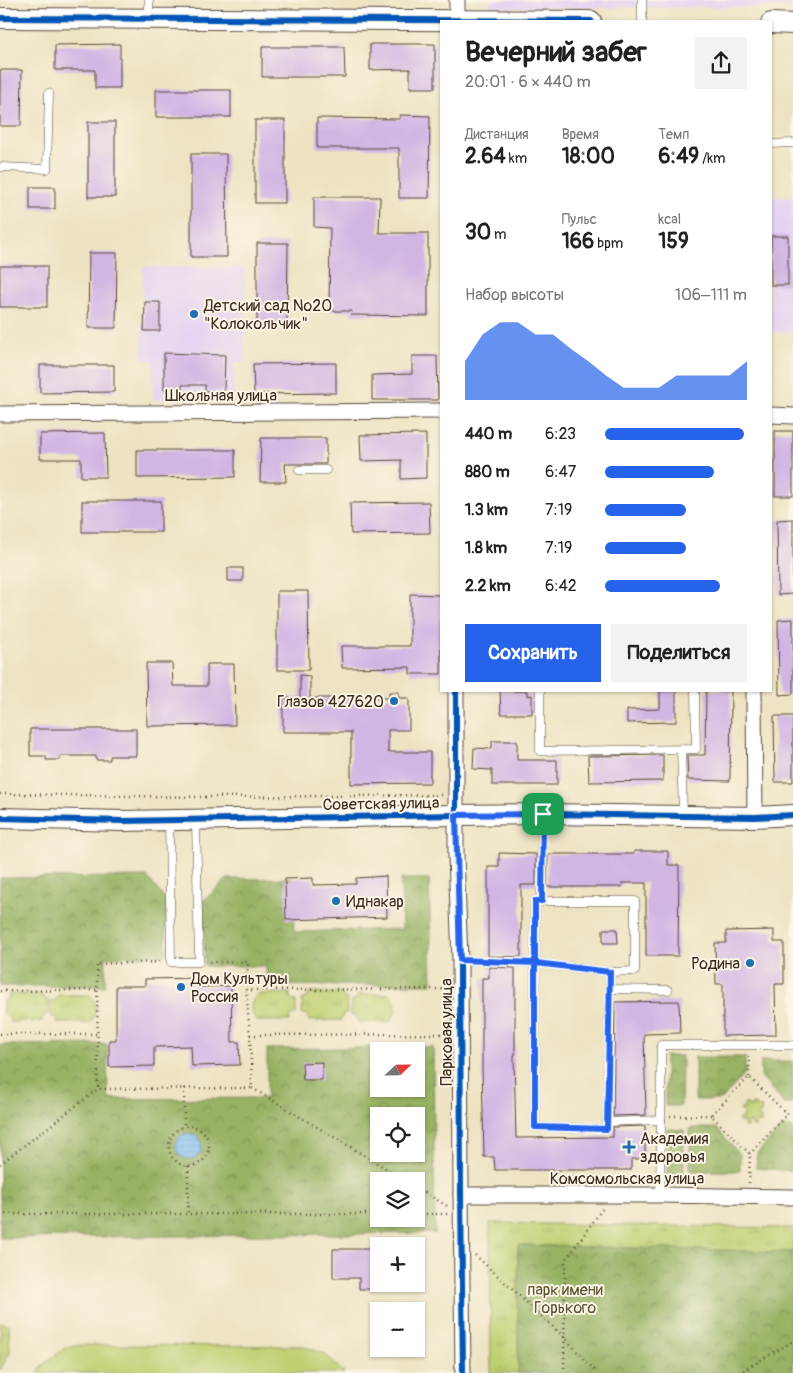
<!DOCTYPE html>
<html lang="ru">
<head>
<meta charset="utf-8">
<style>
	body { margin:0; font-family:Pangolin,sans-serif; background:#f2f2f2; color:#202124; height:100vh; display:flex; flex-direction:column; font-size:19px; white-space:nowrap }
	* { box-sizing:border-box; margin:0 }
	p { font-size:16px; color:#757577 }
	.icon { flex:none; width:28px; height:28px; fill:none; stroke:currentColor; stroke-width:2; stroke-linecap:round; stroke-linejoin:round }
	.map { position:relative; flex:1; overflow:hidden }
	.panel { position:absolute; left:440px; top:20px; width:332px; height:672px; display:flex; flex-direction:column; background:#fff; border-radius:0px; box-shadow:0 1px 4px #0004 }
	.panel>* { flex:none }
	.needle { width:32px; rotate:68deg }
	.fabs { position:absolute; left:370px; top:1042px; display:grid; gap:10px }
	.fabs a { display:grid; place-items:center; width:55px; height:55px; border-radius:0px; background:#fff; box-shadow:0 1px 4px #0004; font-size:25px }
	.pin { position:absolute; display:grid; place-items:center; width:42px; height:42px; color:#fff; margin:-21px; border-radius:10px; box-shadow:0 2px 8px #0006 }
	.round { display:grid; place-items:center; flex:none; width:52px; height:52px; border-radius:0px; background:#f2f2f2 }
	.headline { display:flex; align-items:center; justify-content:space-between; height:85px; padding:0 25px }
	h1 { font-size:28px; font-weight:700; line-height:38px }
	.figures { display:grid; grid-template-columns:repeat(3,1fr); gap:8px; height:85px; padding:5px 25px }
	.figures div { display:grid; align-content:center }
	.figures b { font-size:21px; font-weight:700 }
	.figures small { font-size:14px; font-weight:400 }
	.figures p { font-size:14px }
	.chart { height:140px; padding:10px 25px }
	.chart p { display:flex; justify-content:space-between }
	.chart svg { width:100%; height:90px; margin-top:5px; fill:#2563eb; opacity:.7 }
	.cta { display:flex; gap:10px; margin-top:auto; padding:10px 25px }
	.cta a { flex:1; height:58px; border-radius:0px; background:#2563eb; color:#fff; font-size:20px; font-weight:700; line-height:58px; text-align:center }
	.cta a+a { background:#f2f2f2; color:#202124 }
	ul { padding:0 25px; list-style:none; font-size:16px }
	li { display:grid; grid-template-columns:80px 60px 1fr; align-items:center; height:38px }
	li i { height:12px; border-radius:6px; background:#2563eb }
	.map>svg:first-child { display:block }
	.built { fill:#e3d3f2 }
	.grass { fill:url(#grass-tufts); stroke:#7d7d48 }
	.forest { fill:url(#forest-crowns); stroke:#696e41; fill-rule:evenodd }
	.pitch { fill:#bfd072; stroke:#7d7d48 }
	.water { fill:url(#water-rules); stroke:#5b7488 }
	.building { fill:#d1b6e4 }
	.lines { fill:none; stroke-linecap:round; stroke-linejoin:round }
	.service-casing { stroke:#564637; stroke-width:9 }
	.minor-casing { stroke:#564637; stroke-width:17 }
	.tertiary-casing { stroke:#564637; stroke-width:22 }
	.path { stroke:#564637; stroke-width:2.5; stroke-dasharray:1 4; stroke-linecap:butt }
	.service { stroke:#fff; stroke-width:8 }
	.minor { stroke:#fff; stroke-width:15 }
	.tertiary { stroke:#fff; stroke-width:20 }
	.cycleway-casing { stroke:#fcf5e5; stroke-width:9 }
	.cycleway { stroke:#0057b8; stroke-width:6 }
	.route-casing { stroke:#fff; stroke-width:10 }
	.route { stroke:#2563eb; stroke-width:6 }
	.poi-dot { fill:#1f6fb2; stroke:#fcf5e5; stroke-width:2 }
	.labels { text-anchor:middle; stroke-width:4; stroke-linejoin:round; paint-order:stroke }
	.poi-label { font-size:16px; fill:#3b2a1e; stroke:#fcf5e5; text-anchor:start }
	.street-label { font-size:16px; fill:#3b2a1e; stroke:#fcf5e5 }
	.park-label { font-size:16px; fill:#5c5433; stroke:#fcf5e5 }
</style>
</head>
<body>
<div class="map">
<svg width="793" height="1373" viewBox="0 0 793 1373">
	<defs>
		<pattern id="grass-tufts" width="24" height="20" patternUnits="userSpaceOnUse" patternTransform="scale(1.25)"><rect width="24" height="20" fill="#bfd072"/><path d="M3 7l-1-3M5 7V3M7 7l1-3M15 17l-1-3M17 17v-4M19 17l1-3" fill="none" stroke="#a5b362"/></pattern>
		<pattern id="forest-crowns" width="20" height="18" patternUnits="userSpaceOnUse" patternTransform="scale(1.25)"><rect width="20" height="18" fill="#97b264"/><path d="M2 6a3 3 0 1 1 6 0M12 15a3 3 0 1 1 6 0" fill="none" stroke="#7c9152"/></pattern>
		<pattern id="water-rules" width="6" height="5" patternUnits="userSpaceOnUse" patternTransform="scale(1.25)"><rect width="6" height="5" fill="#7bbef1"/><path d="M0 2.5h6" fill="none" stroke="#6ba3ce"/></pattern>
	</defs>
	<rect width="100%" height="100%" fill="#fcf5e5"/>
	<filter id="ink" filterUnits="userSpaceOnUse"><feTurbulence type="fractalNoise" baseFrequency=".02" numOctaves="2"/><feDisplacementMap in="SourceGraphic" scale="10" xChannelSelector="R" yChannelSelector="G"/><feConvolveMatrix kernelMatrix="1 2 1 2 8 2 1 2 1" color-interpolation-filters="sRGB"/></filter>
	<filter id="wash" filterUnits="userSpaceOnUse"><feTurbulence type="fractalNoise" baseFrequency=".0096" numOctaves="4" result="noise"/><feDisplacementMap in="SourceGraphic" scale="20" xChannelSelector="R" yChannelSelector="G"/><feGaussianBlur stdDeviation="1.12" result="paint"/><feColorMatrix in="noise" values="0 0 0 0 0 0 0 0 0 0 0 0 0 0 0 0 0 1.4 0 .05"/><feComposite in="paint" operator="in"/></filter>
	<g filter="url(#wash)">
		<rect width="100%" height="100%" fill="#ede3c2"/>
		<g class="built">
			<polygon points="490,0 793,0 793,7 490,8"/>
			<rect x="771" y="197" width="22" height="135"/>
			<polygon points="143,267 245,268 245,363 234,363 234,400 153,399 153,360 142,360"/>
		</g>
		<g class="grass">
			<path d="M 290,993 L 290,998 L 293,1000 L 296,1001 L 296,1014 L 290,1017 L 290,1021 L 257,1021 C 249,1011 249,1003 258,994 Z"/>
			<path d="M 309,993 L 341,993 L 344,998 L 347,999 L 347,1013 C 343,1013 342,1016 341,1020 L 309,1021 L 308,1016 L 306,1014 L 302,1014 L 302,1000 L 308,997 Z"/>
			<path d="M 9,994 L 42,994 L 44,999 L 48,1000 L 48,1014 C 43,1014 42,1017 42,1021 L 10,1022 L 9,1017 L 6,1015 L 3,1015 L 3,1001 L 9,998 Z"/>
			<path d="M 390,994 C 398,1004 398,1012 389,1022 L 358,1022 C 357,1018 356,1016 351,1015 L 351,1002 L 357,998 L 357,995 Z"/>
			<path d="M 58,995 L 90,995 C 98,1005 98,1013 89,1023 L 58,1023 L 57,1018 L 51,1016 L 50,1002 C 55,1001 57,1000 58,995 Z"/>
			<polygon points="744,1104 748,1104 748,1107 751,1107 752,1104 756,1104 756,1107 762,1108 761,1114 758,1113 758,1117 761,1118 761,1123 757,1122 756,1127 752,1127 752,1123 748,1122 747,1127 744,1127 744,1122 739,1122 739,1119 742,1118 743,1112 740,1111 740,1109 744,1109"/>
			<polygon points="490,1223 793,1228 793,1373 491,1373"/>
			<polygon points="0,1323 9,1325 10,1352 0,1370"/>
		</g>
		<g class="forest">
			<polygon points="147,877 166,900 166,955 106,957 105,986 0,986 0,878"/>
			<polygon points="292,878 294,932 402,929 401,879 429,879 432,984 267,986 266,966 205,966 203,901 227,879"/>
			<path d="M 107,1044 L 108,1099 L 267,1098 L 267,1049 L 433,1047 L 435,1233 L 0,1238 L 0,1045 ZM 379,1051 L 416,1051 L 416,1089 L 379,1089 ZM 379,1116 L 416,1116 L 416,1154 L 379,1154 ZM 379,1181 L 416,1181 L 416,1219 L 379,1219 Z"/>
			<polygon points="665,1056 682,1056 681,1106 665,1106"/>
			<polygon points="695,1057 745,1057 745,1073 722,1100 695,1100"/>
			<polygon points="761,1061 793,1061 793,1104 784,1104 761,1076"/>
			<polygon points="782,1127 793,1128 793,1171 756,1168 757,1153"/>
			<polygon points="690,1128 717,1128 740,1155 740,1171 690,1171"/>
			<polygon points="667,1129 684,1130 684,1179 667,1179"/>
			<polygon points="518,1245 793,1252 793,1373 518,1373"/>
		</g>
		<polygon class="pitch" points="81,1345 303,1346 325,1354 344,1373 38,1373 44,1364 65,1348"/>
		<circle class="water" cx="189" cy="1146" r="13"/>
		<g id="blocks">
			<g class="building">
				<polygon points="120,44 120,88 95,88 95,70 55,70 55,45"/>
				<polygon points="370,44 435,44 435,88 410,88 410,69 370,70"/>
				<polygon points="262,47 344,47 345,77 262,77"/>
				<polygon points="0,70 22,70 21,126 0,126"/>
				<rect x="156" y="90" width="75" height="27"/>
				<polygon points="400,115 430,116 429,198 399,198 399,148 317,148 317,118 400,119"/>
				<rect x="255" y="120" width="30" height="83"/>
				<rect x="88" y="122" width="27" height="75"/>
				<polygon points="191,154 226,154 227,257 191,257"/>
				<rect x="30" y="187" width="25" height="22"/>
				<polygon points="314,197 380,197 379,233 428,233 428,316 351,315 352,311 329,311 330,228 314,227"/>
				<rect x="771" y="236" width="17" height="49"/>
				<polygon points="257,243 288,243 287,326 257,326"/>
				<polygon points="89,253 117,253 116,328 88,328"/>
				<rect x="0" y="266" width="47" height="41"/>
				<polygon points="145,302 160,302 160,331 144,331"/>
				<polygon points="164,353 225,355 224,391 205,391 205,385 182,385 182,390 164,390"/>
				<polygon points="412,356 437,356 438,400 372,400 372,375 412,374"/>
				<polygon points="336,363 336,393 254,394 253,364"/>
				<polygon points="40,365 114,365 114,392 40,393"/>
				<rect x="775" y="431" width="18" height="65"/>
				<polygon points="105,433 106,477 81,477 81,459 40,459 40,434"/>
				<polygon points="426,434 426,478 401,479 401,460 361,461 360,435"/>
				<polygon points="261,438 326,438 326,464 285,464 286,482 260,482"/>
				<polygon points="137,450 235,450 235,477 137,478"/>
				<rect x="82" y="501" width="79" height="31"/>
				<polygon points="429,502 430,533 351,534 350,503"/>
				<polygon points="793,519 793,594 778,595 777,520"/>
				<rect x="228" y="568" width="15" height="13"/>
				<polygon points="277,591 308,591 309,670 277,670"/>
				<polygon points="410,594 441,595 441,674 410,674 410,667 342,668 341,646 410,646"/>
				<polygon points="793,619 793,694 779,695 778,620"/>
				<polygon points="146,663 172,663 173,686 207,686 207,664 234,664 235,725 147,726"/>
				<polygon points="300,675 310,676 310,698 389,698 389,692 399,692 399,698 409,698 409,730 388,730 388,752 430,752 430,783 351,784 351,732 283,732 283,698 300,698"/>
				<polygon points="500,691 527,691 527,696 532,695 532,714 501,714"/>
				<polygon points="660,691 676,691 676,722 627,723 627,710 660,709"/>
				<polygon points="706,691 731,691 730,781 688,780 687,755 705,755"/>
				<polygon points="774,716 793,716 793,782 775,782"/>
				<polygon points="30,729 136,729 136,756 110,756 110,760 96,760 96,756 60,756 60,760 46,760 46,756 30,756"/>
				<polygon points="492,741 517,741 517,760 557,760 557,785 492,785 492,770 473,769 474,748 492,749"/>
				<polygon points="663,755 663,781 589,782 588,756"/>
				<polygon points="634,851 668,851 668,865 679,865 678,956 646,956 646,883 622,883 622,887 547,887 548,854 634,854"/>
				<polygon points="499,853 536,854 536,885 521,885 521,957 488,956 488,867 499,867"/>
				<polygon points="386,876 387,917 286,920 285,879 313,878 313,885 356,884 356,878"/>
				<polygon points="603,929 617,929 618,943 603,943"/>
				<polygon points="774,930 774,942 784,942 784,984 775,984 776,1035 723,1036 723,984 716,984 715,943 726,943 726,931"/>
				<polygon points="489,967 515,968 515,1055 514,1055 516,1138 613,1137 613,1127 645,1126 645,1159 631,1159 631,1170 495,1170 494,1157 484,1157 482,1066 482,978 489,978"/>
				<polygon points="201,978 201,987 231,986 232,1042 239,1042 240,1065 192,1066 191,1046 154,1047 154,1066 109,1067 109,1040 116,1040 116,986 145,986 145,979"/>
				<polygon points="679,1001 680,1033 644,1034 646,1115 613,1116 615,1002"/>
				<polygon points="322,1062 322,1080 303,1080 302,1063"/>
				<polygon points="333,1249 379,1249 379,1277 377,1278 377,1289 359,1289 359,1278 333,1278"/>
			</g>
		</g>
	</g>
	<g filter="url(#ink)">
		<use href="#blocks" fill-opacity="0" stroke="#564637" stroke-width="1"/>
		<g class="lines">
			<defs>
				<g id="service">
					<polyline points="149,0 149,18"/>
					<polyline points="642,21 642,0"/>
					<polyline points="771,144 793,143"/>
					<polyline points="2,167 47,169 49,93"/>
					<polyline points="299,470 326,470"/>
					<polyline points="540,691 540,751 696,749 695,691"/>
					<polyline points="681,749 683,814"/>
					<polyline points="169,820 171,962 199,962 196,821"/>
					<polyline points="541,901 543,816"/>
					<polyline points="460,960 536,963 610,972 607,1122 661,1120 660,1195"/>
					<polyline points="610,989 668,990"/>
					<polyline points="661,1120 661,1045 793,1045"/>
					<polyline points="607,1122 607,1129 535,1127 535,901 635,901 635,971 610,972"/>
				</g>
				<g id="minor">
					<polyline points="457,21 457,0"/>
					<polyline points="0,414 441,411"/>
					<polyline points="771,415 793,416"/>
					<polyline points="456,691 456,856 460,960 461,1195 463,1373"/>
					<polyline points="754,691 755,817"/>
					<polyline points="461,1195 660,1195 793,1197"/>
				</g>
				<g id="tertiary">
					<polyline points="0,18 591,21"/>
					<polyline points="771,23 793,24"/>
					<polyline points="0,818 122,821 456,815 543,814 755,817 793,815"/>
				</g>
			</defs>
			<use href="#service" class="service-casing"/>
			<use href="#minor" class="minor-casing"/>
			<use href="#tertiary" class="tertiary-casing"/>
			<g class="path">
				<polyline points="0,794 201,797 443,795"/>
				<polyline points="160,962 97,964 98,1089 252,1088 250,1035 246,990 248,962 209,962"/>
				<polyline points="246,990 447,989"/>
				<polyline points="0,991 97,990"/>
				<polyline points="0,1034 97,1034"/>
				<polyline points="250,1035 446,1034"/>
				<polyline points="749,1077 749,1054"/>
				<polyline points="184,1088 184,1126"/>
				<polyline points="252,1088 407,1181"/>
				<polyline points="670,1116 711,1115"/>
				<circle cx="189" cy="1146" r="20"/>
				<polyline points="0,1164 98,1089"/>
				<polyline points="188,1166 188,1214"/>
				<polyline points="749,1183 750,1154 711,1115 749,1077 787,1114 750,1154"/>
				<polyline points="416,1187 447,1206"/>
				<polyline points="0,1214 379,1214"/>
				<polyline points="416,1214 447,1214"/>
				<polyline points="475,1255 564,1337 597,1373"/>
				<polyline points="564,1373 565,1261 603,1208"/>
				<polyline points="739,1373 793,1341"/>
			</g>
			<use href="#service" class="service"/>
			<use href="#minor" class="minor"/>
			<use href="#tertiary" class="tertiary"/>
			<defs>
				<g id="cycleway">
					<polyline points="0,18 591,21"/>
					<polyline points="456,691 456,856 460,960 461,1195 463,1373"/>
					<polyline points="0,818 122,821 456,815 543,814 755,817 793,815"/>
				</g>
			</defs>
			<use href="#cycleway" class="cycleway-casing"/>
			<use href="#cycleway" class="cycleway"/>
		</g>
	</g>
	<g class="lines" filter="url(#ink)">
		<defs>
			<polyline id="route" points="543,814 456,815 460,960 536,963 610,972 607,1129 535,1127 535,901 542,901 543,814"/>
		</defs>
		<use href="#route" class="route-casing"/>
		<use href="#route" class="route"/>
	</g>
	<g class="poi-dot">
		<circle cx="194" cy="314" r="5"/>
		<circle cx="394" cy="701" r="5"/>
		<circle cx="336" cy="901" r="5"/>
		<circle cx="750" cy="963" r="5"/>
		<circle cx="181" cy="987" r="5"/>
		<path d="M626.5 1139.5h5v5h5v5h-5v5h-5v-5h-5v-5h5z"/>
	</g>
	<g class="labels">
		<g class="poi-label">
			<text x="204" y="311">Детский сад №20<tspan x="204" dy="18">"Колокольчик"</tspan></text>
			<text x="384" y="707" text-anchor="end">Глазов 427620</text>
			<text x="346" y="907">Иднакар</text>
			<text x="740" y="969" text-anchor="end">Родина</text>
			<text x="191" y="984">Дом Культуры<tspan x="191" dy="18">Россия</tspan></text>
			<text x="640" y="1144">Академия<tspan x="640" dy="18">здоровья</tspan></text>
		</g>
		<g class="street-label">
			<text x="221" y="401">Школьная улица</text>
			<text transform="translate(381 803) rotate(-1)" y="6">Советская улица</text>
			<text transform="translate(446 1032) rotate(-90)" y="6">Парковая улица</text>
			<text x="627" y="1184">Комсомольская улица</text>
		</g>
		<g class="park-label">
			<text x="565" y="1295">парк имени<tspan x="565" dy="18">Горького</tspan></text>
		</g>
	</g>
</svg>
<div class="fabs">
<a><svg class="needle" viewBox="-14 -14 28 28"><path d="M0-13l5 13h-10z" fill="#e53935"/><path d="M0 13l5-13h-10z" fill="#757577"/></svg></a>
<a><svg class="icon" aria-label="locate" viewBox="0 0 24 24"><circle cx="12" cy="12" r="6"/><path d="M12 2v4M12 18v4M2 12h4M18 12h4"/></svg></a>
<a><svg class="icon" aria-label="layers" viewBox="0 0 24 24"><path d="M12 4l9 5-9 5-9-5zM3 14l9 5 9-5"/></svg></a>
<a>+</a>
<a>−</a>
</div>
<div class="pin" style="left:543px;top:814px;background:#1e9e55"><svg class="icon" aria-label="arrive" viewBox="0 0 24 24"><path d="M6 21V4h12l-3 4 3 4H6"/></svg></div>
<section class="panel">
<div class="headline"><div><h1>Вечерний забег</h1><p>20:01 · 6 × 440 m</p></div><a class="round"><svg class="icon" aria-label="share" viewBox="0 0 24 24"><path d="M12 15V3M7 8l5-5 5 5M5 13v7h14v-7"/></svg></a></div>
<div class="figures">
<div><p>Дистанция</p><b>2.64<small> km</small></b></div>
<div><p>Время</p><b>18:00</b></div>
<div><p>Темп</p><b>6:49<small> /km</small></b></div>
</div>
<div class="figures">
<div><b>30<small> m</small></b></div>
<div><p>Пульс</p><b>166<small> bpm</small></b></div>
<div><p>kcal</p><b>159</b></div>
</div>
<div class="chart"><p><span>Набор высоты</span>106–111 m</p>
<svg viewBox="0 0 160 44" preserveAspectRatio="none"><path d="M0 44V25L10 12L20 6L30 6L40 12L50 12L60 19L70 25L80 32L90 38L100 38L110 38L120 32L130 32L140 32L150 32L160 25V44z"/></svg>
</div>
<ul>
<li><b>440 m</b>6:23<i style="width:98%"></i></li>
<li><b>880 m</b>6:47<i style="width:77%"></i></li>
<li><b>1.3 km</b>7:19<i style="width:57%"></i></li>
<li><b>1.8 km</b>7:19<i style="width:57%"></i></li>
<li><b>2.2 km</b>6:42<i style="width:81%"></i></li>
</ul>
<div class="cta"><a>Сохранить</a><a>Поделиться</a></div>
</section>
</div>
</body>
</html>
